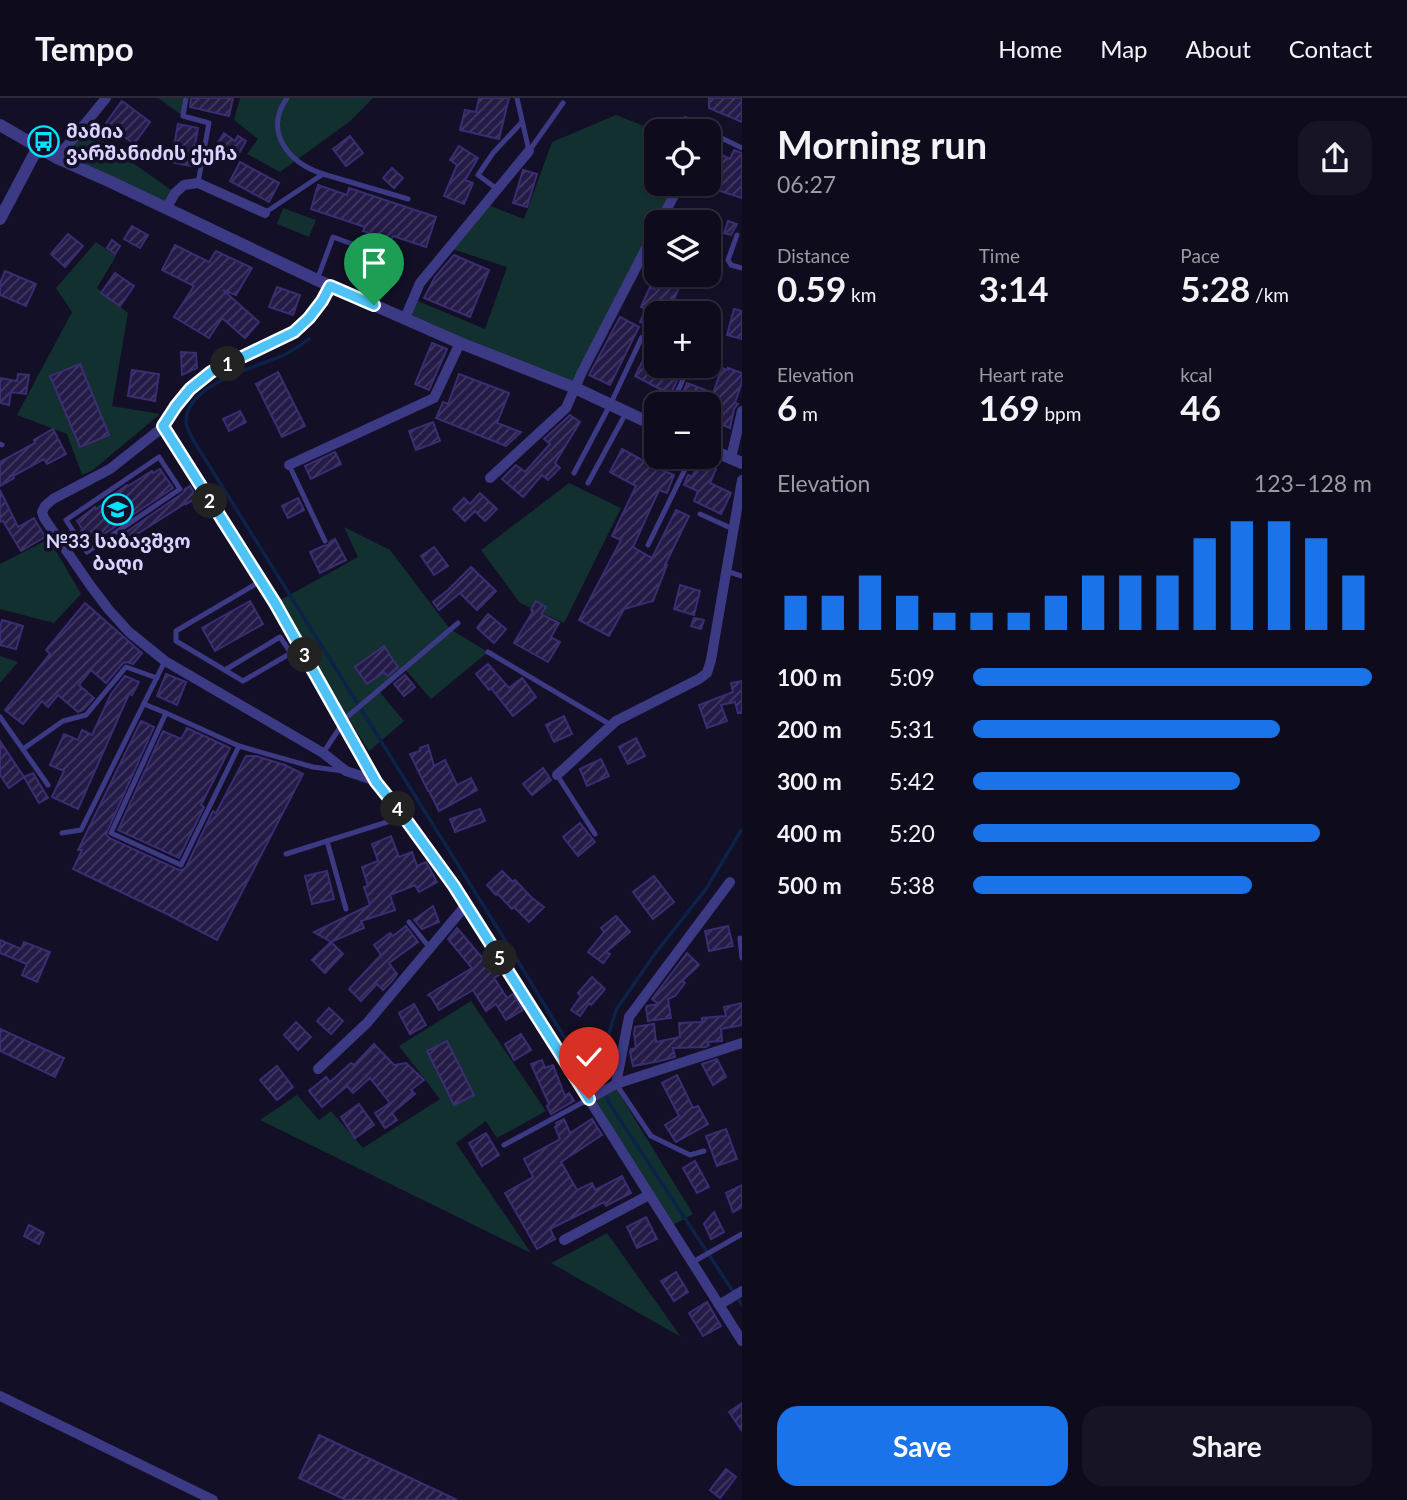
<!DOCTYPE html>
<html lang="en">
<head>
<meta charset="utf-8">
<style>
	body { margin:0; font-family:Lato,"Noto Sans Georgian",sans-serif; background:#171425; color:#f1f3f6; height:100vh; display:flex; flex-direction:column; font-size:26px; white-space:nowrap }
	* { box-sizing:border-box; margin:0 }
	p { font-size:23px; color:#9b9ba3 }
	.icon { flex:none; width:38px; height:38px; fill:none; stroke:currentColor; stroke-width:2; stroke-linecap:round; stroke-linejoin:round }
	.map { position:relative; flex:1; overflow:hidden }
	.side { display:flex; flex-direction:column; background:#0e0b1c; width:665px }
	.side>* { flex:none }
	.controls { position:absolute; left:644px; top:21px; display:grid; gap:14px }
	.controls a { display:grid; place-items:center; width:77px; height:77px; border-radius:14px; background:#0e0b1c; box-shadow:0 2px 5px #0004,0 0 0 2px #2e2b3b; font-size:35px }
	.pin { position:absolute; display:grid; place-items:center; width:60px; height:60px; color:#fff; margin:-72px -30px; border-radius:50% 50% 50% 0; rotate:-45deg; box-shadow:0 0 7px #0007 }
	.pin .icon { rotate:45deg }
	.km { position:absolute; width:35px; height:35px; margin:-18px; border-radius:50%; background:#222; color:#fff; font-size:19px; line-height:35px; text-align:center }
	.round { display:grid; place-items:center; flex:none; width:74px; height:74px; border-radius:21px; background:#171425 }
	.head { display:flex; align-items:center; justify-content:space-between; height:119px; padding:0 35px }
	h1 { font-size:38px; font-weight:700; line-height:52px }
	.metrics { display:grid; grid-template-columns:repeat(3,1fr); gap:10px; height:119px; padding:7px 35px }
	.metrics div { display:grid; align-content:center }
	.metrics b { font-size:35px; font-weight:700 }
	.metrics small { font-size:19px; font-weight:400 }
	.metrics p { font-size:19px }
	.chart { height:196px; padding:14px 35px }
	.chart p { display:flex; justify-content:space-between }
	.chart svg { width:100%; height:126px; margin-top:7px; stroke:#1a73e8; stroke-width:6 }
	.primary-button { display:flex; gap:14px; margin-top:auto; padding:14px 35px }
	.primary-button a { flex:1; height:80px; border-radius:21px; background:#1a73e8; color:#fff; font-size:28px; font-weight:700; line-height:80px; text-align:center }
	.primary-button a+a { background:#171425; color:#f1f3f6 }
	ul { padding:0 35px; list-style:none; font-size:23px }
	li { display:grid; grid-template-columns:112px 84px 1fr; align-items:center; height:52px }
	li i { height:18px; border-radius:9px; background:#1a73e8 }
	header { display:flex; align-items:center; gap:42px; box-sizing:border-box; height:98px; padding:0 35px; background:#0e0b1c; border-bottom:2px solid #2e2b3b }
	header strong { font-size:33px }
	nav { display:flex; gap:38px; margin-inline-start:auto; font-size:24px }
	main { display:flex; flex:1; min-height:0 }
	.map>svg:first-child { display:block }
	.green { fill:#12302f }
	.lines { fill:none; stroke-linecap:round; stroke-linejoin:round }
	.stream { stroke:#0c2248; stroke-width:3.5 }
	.building { fill:url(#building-hatch); stroke:#3b2d73; stroke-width:2 }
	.service { stroke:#3d3a85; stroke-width:5 }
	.minor { stroke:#3d3a85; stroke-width:10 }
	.tertiary { stroke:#3d3a85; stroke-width:12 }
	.route-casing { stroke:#fff; stroke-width:14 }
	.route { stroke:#4fc3f7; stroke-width:9 }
	.labels { text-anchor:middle; stroke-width:7; stroke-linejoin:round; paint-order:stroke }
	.poi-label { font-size:19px; font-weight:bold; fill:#d9d4ff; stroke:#130f26; text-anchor:start }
</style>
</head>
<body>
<header>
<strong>Tempo</strong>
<nav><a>Home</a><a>Map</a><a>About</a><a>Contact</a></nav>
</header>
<main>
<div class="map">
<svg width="742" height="1402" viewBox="0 0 742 1402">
	<defs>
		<pattern id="building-hatch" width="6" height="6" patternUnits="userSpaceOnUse" patternTransform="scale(1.75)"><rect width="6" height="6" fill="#241b47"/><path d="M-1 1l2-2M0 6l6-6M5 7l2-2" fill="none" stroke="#433b63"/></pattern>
	</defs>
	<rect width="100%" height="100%" fill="#130f26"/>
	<g class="green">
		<polygon points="158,0 186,0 183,18"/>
		<polygon points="240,0 373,0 349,24 280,74 247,56 258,41 234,22"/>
		<polygon points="616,17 657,33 656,57 646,82 672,101 575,290 405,220 413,201 485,231 507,169 449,150 485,106 524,121 552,44"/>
		<polygon points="83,29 175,95 166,111 57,60"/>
		<polygon points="283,110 316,122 309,139 277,126"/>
		<polygon points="96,144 116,158 97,190 128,215 112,308 160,316 93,372 82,377 67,336 17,317 72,214 56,190"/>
		<polygon points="569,385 621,410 564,525 520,505 481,452"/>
		<polygon points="344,429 390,452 450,531 488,554 431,601 404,570 378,592 404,623 369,653 275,505 358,459"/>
		<polygon points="49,441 81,496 54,525 0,511 0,466"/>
		<polygon points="0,558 18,564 0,585"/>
		<polygon points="471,903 546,1013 497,1040 486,1023 456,1045 531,1155 260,1022 297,997 319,1022 331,1013 363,1050 440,1001 399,948"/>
		<polygon points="614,987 693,1116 669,1129 589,1001"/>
		<polygon points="607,1135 681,1239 551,1165"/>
	</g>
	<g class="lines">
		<g class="stream">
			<path d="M 309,241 C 302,246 294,252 286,256 C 258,269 186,285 186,324 C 187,330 190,335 192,340 L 508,847 L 588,978 L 602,985"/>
			<polyline points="602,983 598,972 616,912 654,857 706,791 742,731"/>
			<polyline points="605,994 609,1005 742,1207"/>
		</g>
	</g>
	<g class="building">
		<polygon points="191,0 233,0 229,18 190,9"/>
		<polygon points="479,0 509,0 499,41 460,32 465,12 476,14"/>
		<polygon points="709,0 742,0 742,24 709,10"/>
		<polygon points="122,3 150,24 134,46 106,25"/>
		<polygon points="685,19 697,23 693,33 681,30"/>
		<polygon points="178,26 198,30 191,68 171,64"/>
		<polygon points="224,35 235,43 238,38 246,43 234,64 214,51"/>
		<polygon points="350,38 363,55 346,68 333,51"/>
		<polygon points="459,48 478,60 465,82 473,85 464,106 444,98 457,67 450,62"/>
		<polygon points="709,51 730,61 734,52 742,55 742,100 708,89 715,69 709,66"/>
		<polygon points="240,64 279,85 269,104 230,83"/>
		<polygon points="392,70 403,80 394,90 383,80"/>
		<polygon points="523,72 537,76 527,109 513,105"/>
		<polygon points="318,87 347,97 349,90 436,119 426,149 393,138 391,143 363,133 365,129 311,111"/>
		<polygon points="728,123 737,126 731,137 724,135"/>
		<polygon points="132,128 148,137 140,150 124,141"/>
		<polygon points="68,136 83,148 65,169 51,156"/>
		<polygon points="112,142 120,148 115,156 107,150"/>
		<polygon points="175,147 209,164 216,153 252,170 236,197 223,192 259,224 245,240 222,220 209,240 174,219 194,188 162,172"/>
		<polygon points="454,157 489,172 470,219 424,200 435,179"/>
		<polygon points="5,173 36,186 26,208 0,197 0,185"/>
		<polygon points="115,175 134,188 120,208 101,195"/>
		<polygon points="660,177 692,177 687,188 681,185 668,215 656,215 656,230 640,224 646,211 641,209 650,189 655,191"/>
		<polygon points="277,189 300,197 293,217 269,209"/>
		<polygon points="734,211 742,213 742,241 727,237"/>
		<polygon points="620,219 639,229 610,287 589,277"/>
		<polygon points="432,245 447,251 429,292 415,286"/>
		<polygon points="181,254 196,255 197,270 182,277"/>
		<polygon points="644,260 679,278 668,302 659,298 662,292 635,278"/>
		<polygon points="80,266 109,337 80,349 50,278"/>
		<polygon points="722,270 728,272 728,270 742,275 742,284 735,305 738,306 734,311 730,330 709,321 709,306 678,306 687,285 713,295"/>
		<polygon points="132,272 159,276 155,303 128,298"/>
		<polygon points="278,274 305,328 282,339 256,286"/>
		<polygon points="18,276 29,277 26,296 11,294 9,307 0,305 0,280 17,283"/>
		<polygon points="459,276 509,295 497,325 521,334 506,348 436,320 443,304 448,306"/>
		<polygon points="240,313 246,324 229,333 223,321"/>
		<polygon points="570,317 580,324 555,365 560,370 548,382 542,377 523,399 502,381 516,367 525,374 550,346 544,341"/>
		<polygon points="433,324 440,343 416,352 409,333"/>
		<polygon points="53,331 66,356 47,366 44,361 13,378 14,380 0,388 0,364 35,345 34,342"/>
		<polygon points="622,351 646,364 646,365 674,377 667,395 659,392 633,449 652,460 676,412 689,418 665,467 667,467 653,503 624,511 609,538 579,522 621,442 612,438 636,388 610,374"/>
		<polygon points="335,354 341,366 311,381 305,368"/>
		<polygon points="699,363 716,371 710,385 731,395 721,416 694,403 698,393 684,387 688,377 692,379"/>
		<polygon points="160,371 173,390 89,446 81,433 83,432 77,423 95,409 96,411 111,401 110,399 127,387 128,388 152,373 153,375"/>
		<polygon points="190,388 197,400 186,406 186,405 123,445 119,439 183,395 185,391"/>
		<polygon points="0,392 18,429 34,420 45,439 21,453 3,423 0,424"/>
		<polygon points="480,395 497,411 485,423 475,413 465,423 453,411 464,400 470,406"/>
		<polygon points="298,400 304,412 288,420 282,408"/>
		<polygon points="335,441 346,462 320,475 310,454 323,448 328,447 330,444"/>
		<polygon points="434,449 448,468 434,477 421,458"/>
		<polygon points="471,469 496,493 477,512 460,495 439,512 433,504 448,492"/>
		<polygon points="680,487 700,493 694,517 674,511"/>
		<polygon points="250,503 263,526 215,553 202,530"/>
		<polygon points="536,503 546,509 541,516 559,525 551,539 560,544 548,564 514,545 533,513 531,512"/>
		<polygon points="85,505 142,555 133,566 127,564 123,565 106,585 91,572 79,587 94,600 83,612 78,614 58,597 48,609 42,603 23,626 5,612 50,556 46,552"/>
		<polygon points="488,516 506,531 494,545 477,530"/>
		<polygon points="694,520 704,522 701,531 691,528"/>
		<polygon points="2,522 23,528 16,551 0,547 0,530"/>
		<polygon points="384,548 398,569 388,578 384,574 367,586 355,569"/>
		<polygon points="488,566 509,590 522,580 536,599 513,618 491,590 489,592 476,576"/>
		<polygon points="166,576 186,584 177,607 157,598"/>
		<polygon points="405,577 415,589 404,598 394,586"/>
		<polygon points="125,578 139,584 132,597 129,596 78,711 52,699 64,673 50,667 64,636 78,642 82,632 92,637 111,596"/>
		<polygon points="742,583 742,615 738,615 735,604 721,607 727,623 707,630 699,607 733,594 731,585"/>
		<polygon points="564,618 572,636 554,644 546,627"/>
		<polygon points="141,623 154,629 106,736 109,740 179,772 182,772 186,769 213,713 216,715 246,658 256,658 285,667 303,676 217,842 165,815 73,771 82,752 78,752"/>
		<polygon points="187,630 230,650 201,707 204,709 179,760 118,732 163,633 181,641"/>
		<polygon points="636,640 645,658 628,666 619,649"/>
		<polygon points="0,643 24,679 9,690 0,677"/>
		<polygon points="428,647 434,668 445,662 457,687 471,680 477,692 439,713 429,693 428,693 410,656 420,653 420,650"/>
		<polygon points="601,661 609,678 587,688 580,671"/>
		<polygon points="543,670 551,682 532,697 523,686"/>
		<polygon points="33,675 48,700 39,705 24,679"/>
		<polygon points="480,711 485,723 455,734 450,721"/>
		<polygon points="580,725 595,744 578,758 563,739"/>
		<polygon points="391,738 399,759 412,754 417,768 426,764 437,784 419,794 415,787 390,797 395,812 361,823 364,830 331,844 314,834 370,807 364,789 368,788 362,769 378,763 372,746"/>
		<polygon points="327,773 334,801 312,806 305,778"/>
		<polygon points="502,773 513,784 515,782 531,799 544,809 529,824 514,809 512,811 497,795 496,797 487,787"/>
		<polygon points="654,778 674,804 653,821 633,794"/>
		<polygon points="433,808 439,824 422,831 414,822"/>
		<polygon points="616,818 630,834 606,854 610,856 603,865 588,854 604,834 601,830"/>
		<polygon points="406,828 418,844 389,865 397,876 392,883 383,892 377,886 361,903 349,891 381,857 374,847 390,835 393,838"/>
		<polygon points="728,828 733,848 709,853 705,833"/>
		<polygon points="457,830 484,862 488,860 499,877 494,880 507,900 513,896 523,912 506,922 496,906 486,913 473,892 439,912 431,899 428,897 472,870 448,841"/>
		<polygon points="0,842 21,851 24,844 50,854 37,884 22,877 27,866 0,855"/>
		<polygon points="331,844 343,856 325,875 312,862"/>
		<polygon points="687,855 699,867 682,883 685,885 675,898 668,901 671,920 648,923 646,910 647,908 659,906 652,901"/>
		<polygon points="592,879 605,891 591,907 589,905 580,918 571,912 581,898 578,895"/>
		<polygon points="742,905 742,927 721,931 722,943 707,944 709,947 706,949 673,950 675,959 660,963 633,968 630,954 631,951 636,950 634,935 635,929 654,926 656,944 680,939 679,925 702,924 702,920 726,918 724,909"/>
		<polygon points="414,906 426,927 410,936 399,915"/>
		<polygon points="329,910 343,923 331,936 317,923"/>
		<polygon points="296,924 311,939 298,952 284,937"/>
		<polygon points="0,931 64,960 55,979 0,953"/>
		<polygon points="521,936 531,952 514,962 505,946"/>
		<polygon points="447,943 474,997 454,1007 427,953"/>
		<polygon points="374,946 394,967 406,965 424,982 411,992 415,996 392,1015 397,1022 385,1030 375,1015 390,1005 370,980 353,995 347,988 322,1009 309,993 326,979 330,984 351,965 354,967"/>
		<polygon points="717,961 726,979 713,987 702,966"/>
		<polygon points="542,962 545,970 553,967 565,998 569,995 574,1003 551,1016 547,1008 549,1006 531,966"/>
		<polygon points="277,968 293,989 277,1002 260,982"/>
		<polygon points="677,977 693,1010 698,1008 708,1026 676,1044 665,1027 679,1018 662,985"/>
		<polygon points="359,1006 374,1027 355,1040 341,1019"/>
		<polygon points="564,1021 570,1035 592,1021 602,1037 561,1064 577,1092 592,1085 595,1092 622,1078 631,1095 606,1108 604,1104 550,1131 555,1141 537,1151 505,1095 533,1079 524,1061 560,1041 555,1029 557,1027 556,1025"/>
		<polygon points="726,1031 737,1061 717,1068 706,1038"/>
		<polygon points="486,1035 499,1057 482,1068 469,1045"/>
		<polygon points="695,1063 709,1089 697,1095 683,1070"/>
		<polygon points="742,1087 742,1109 733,1114 726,1095"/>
		<polygon points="714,1114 724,1134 711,1141 704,1126"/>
		<polygon points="646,1119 657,1141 637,1150 627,1129"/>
		<polygon points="29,1127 44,1135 39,1146 24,1138"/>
		<polygon points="676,1174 688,1194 674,1203 661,1183"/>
		<polygon points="707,1204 721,1228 703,1238 689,1215"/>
		<polygon points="742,1305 742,1333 729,1314"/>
		<polygon points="319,1337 457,1402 346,1402 299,1380"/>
		<polygon points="726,1371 736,1379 720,1400 710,1392"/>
	</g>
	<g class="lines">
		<g class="service">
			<polyline points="186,0 183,18 209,25 198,85"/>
			<path d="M 287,0 C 263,34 289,65 323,76"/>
			<polyline points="517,0 529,53"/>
			<polyline points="709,34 742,50"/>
			<polyline points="529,53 563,5"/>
			<polyline points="497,91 478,77 493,55 522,24"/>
			<polyline points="266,114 323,76 408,101"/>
			<polyline points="737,137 728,162 731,167 742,170"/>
			<polyline points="317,182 333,139 396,162"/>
			<polyline points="694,268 708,273"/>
			<polyline points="672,306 689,268"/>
			<polyline points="0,346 2,347"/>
			<polyline points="289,367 325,443"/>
			<polyline points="574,375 610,307 642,239"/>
			<polyline points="588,385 626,315"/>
			<polyline points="700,416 733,431"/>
			<polyline points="648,447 691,359"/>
			<polyline points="64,449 77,439 66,422 159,359 180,391 87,454 77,439"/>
			<polyline points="726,473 742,478"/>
			<polyline points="488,554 611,627"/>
			<polyline points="225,572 280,539 291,555 243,583 176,543 176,533 261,483"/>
			<polyline points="144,606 166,615 111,735 181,767 239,648 313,669 343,673"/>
			<polyline points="166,615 239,648"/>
			<polyline points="0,619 48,687"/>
			<polyline points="23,651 63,623 86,617 126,569 157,580"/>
			<polyline points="323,655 347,619 458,525"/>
			<polyline points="557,677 595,736"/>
			<polyline points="62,735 81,732 165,563"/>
			<polyline points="327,743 346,811"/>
			<polyline points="286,756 403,719"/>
			<polyline points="409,824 430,850"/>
			<polyline points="740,840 742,860"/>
			<polyline points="616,986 651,1038 690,1057 704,1053"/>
			<polyline points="504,1047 589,1001"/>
			<polyline points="693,1164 742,1136"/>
		</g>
		<g class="minor">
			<polyline points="57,60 106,0"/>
			<polyline points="166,111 175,95 184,87 198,85 265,115"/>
			<polyline points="660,124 680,86"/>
			<polyline points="330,188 322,203 309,220 294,234 211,274 190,291 176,308 163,329 110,371 53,401 45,408 42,414 44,420 90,487 109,512 129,534 165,563 323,655 346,673 376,683"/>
			<polyline points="405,220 420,185 529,53"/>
			<polyline points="163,329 275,505 329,599 342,626 376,683 404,719 454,788 742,1243"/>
			<polyline points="731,360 742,313"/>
			<polyline points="289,367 434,300 460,245"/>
			<polyline points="490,380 566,310 582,274 656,131"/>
			<polyline points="557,677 616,623 699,581 707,575 711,562 742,382"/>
			<polyline points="318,971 367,925 466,807"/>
			<polyline points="616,986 629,919 730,784"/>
			<polyline points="589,1001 616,986 742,945"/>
			<polyline points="564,1142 649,1097"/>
			<polyline points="719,1207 742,1193"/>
			<polyline points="0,1298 213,1402"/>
		</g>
		<g class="tertiary">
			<polyline points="0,27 57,60 111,84 317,182 460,245 575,290 656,328"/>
			<polyline points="0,121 38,49"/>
			<polyline points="709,351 742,365"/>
		</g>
	</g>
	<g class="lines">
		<defs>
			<polyline id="route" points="374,207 330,188 322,203 309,220 294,234 211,274 190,291 176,308 163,328 275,505 376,684 404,719 454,788 589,1001"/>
		</defs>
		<use href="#route" class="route-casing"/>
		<use href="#route" class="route"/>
	</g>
	<defs>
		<symbol id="bus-ring" viewBox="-11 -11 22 22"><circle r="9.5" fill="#130f26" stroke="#00e5ff" stroke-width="1.5"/><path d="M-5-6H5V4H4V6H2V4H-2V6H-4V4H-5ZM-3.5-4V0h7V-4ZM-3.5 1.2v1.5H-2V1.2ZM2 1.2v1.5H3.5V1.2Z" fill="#00e5ff"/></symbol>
		<symbol id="school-ring" viewBox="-11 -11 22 22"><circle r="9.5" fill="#130f26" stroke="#00e5ff" stroke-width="1.5"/><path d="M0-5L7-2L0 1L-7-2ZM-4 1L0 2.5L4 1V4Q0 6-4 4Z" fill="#00e5ff"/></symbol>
	</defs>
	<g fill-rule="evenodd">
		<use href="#bus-ring" x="26" y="26" width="35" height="35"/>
		<use href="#school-ring" x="100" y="394" width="35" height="35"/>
	</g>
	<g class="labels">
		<g class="poi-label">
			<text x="66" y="40">მამია<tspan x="66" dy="22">ვარშანიძის ქუჩა</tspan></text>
			<text x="118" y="450" text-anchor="middle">№33 საბავშვო<tspan x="118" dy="22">ბაღი</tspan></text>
		</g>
	</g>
</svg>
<div class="controls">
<a><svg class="icon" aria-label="locate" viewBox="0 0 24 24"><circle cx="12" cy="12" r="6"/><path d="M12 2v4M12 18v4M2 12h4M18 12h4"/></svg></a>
<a><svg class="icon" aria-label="layers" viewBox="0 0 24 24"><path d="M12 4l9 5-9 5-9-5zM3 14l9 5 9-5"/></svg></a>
<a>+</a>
<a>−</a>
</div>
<div class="pin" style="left:374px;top:207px;background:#1e9e55"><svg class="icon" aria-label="arrive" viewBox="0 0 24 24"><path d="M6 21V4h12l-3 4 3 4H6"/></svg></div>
<div class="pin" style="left:589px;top:1001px;background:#d93025"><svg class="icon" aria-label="check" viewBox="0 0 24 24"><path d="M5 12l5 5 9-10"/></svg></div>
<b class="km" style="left:228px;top:266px">1</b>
<b class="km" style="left:210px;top:403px">2</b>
<b class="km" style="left:305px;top:557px">3</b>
<b class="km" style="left:398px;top:711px">4</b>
<b class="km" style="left:500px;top:860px">5</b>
</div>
<section class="side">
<div class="head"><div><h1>Morning run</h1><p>06:27</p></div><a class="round"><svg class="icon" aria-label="share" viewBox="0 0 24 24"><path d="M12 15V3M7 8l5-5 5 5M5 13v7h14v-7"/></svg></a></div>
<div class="metrics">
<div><p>Distance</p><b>0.59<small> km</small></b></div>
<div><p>Time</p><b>3:14</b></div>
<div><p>Pace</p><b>5:28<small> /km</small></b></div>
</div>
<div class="metrics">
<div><p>Elevation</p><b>6<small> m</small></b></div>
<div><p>Heart rate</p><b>169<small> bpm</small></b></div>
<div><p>kcal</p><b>46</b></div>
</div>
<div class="chart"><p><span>Elevation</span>123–128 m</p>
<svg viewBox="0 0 160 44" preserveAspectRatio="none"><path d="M5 44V32M15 44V32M25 44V25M35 44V32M45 44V38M55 44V38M65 44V38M75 44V32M85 44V25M95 44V25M105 44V25M115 44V12M125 44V6M135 44V6M145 44V12M155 44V25"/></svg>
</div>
<ul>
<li><b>100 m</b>5:09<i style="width:100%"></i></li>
<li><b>200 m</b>5:31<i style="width:77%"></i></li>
<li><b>300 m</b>5:42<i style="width:67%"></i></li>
<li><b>400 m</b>5:20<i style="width:87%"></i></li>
<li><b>500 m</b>5:38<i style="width:70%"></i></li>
</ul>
<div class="primary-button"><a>Save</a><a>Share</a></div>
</section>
</main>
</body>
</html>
